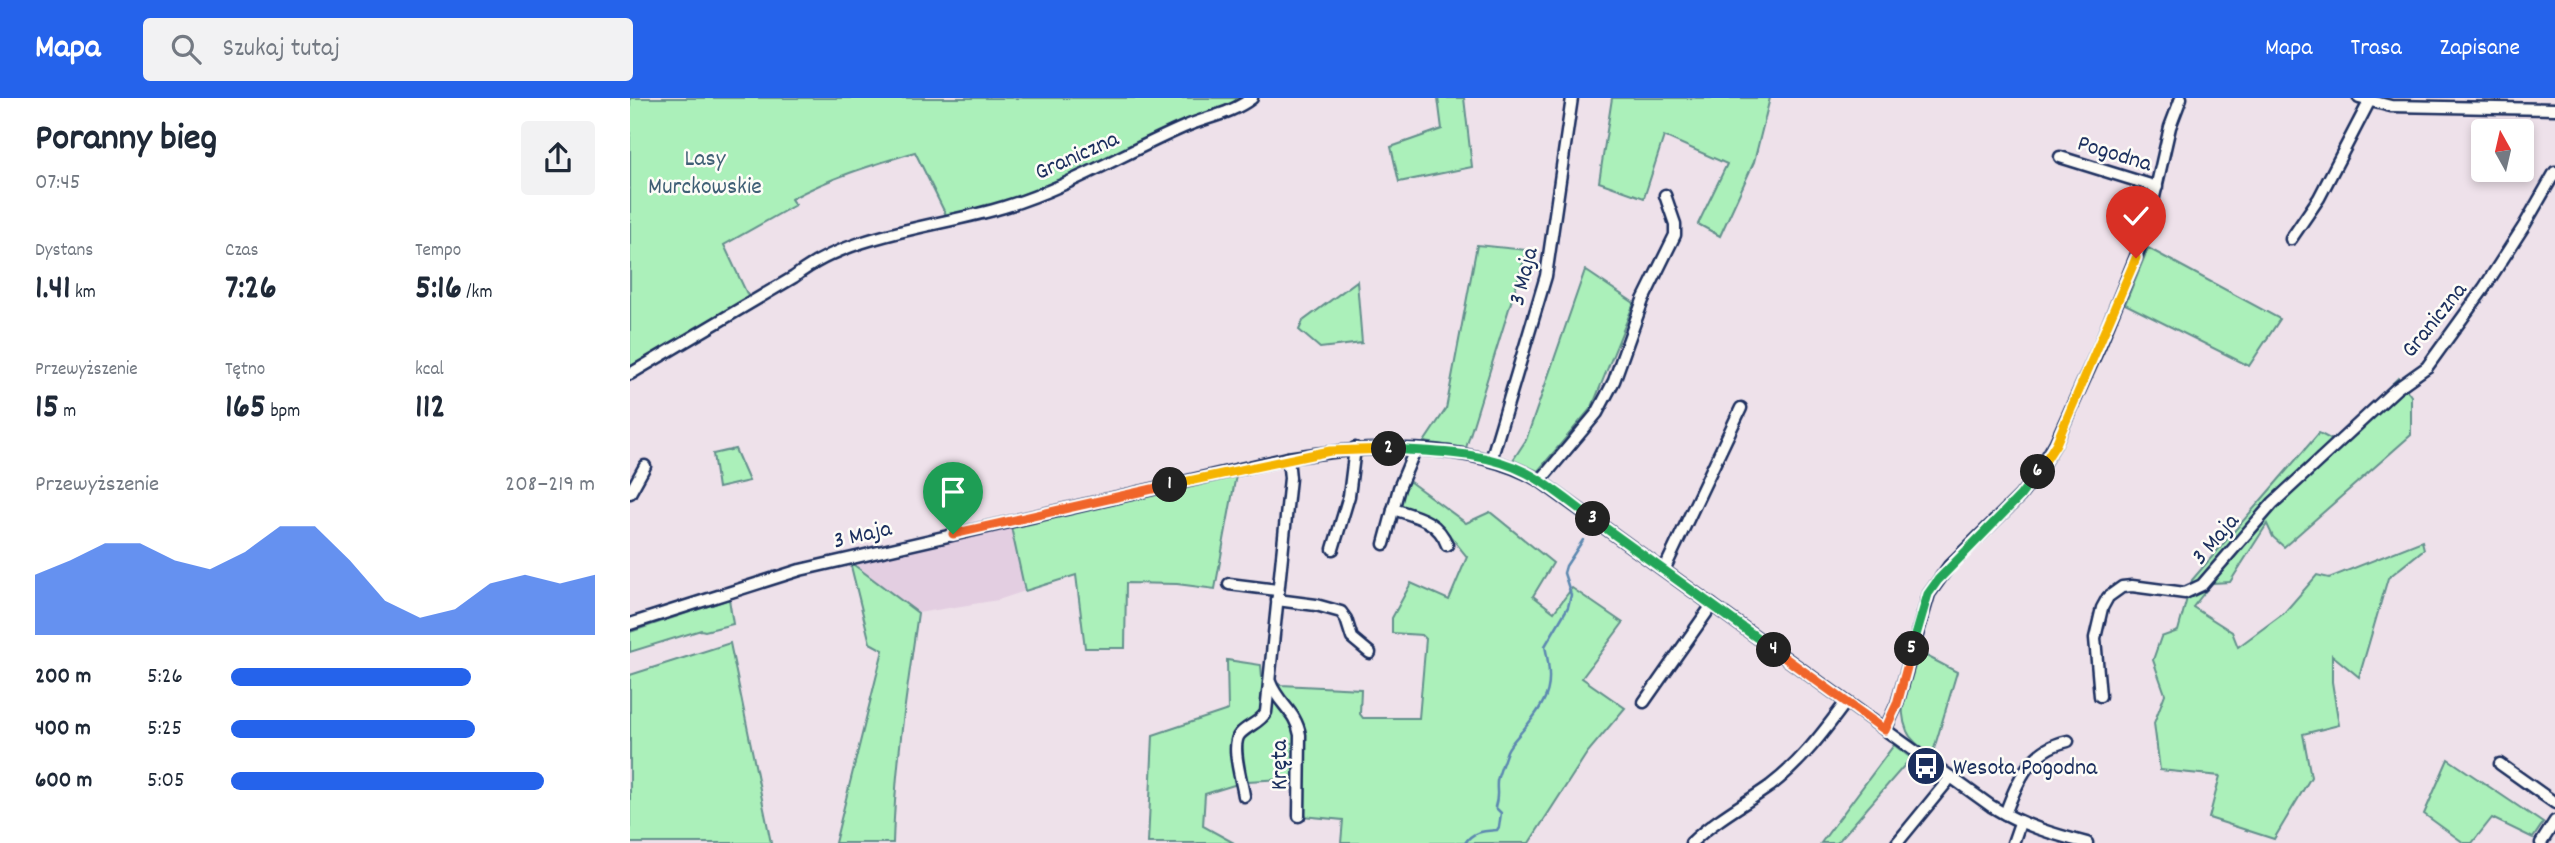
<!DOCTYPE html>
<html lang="pl">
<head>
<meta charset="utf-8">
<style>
	body { margin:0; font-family:Dekko,sans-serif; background:#f2f2f3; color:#1f2937; height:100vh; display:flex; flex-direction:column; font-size:26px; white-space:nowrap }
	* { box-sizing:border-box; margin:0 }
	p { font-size:23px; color:#747a83 }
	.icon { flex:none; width:38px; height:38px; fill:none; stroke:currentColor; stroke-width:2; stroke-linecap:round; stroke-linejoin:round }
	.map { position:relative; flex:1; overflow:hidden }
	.sheet { display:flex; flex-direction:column; background:#fff; width:630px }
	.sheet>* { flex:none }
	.needle { width:46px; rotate:352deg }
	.controls { position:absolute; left:1841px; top:21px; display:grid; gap:14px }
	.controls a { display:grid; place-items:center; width:63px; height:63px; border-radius:7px; background:#fff; box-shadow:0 4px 10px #0003; font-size:35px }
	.pin { position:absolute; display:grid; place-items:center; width:60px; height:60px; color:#fff; margin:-72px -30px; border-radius:50% 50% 50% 0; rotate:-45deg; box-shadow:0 0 7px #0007 }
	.pin .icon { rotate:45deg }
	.km { position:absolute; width:35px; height:35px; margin:-18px; border-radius:50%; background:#222; color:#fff; font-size:19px; line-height:35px; text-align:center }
	.round { display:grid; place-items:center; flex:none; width:74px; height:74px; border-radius:7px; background:#f2f2f3 }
	.summary { display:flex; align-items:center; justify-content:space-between; height:119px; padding:0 35px }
	h1 { font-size:38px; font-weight:700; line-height:52px }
	.stats { display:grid; grid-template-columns:repeat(3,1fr); gap:10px; height:119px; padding:7px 35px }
	.stats div { display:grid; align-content:center }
	.stats b { font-size:35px; font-weight:700 }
	.stats small { font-size:19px; font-weight:400 }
	.stats p { font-size:19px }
	.chart { height:196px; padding:14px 35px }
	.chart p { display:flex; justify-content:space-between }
	.chart svg { width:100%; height:126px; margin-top:7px; fill:#2563eb; opacity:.7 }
	ul { padding:0 35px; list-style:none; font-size:23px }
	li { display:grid; grid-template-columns:112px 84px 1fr; align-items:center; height:52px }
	li i { height:18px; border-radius:9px; background:#2563eb }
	header { display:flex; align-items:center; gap:42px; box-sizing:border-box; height:98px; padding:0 35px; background:#2563eb; color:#fff }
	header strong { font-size:33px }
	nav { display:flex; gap:38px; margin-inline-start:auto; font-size:24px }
	.search { width:490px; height:63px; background:#f2f2f3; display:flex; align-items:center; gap:18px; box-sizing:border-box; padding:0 24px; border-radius:7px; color:#747a83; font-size:26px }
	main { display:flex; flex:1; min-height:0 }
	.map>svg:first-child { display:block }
	.built { fill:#e3cee1 }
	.green { fill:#abf0ba; stroke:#63908c; stroke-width:2 }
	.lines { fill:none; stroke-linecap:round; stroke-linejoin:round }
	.stream { stroke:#5b88b0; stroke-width:2.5 }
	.minor-casing { stroke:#1b2f5e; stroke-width:15 }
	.minor { stroke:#fdfcf7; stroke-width:10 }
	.split-1-casing { stroke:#fff; stroke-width:14 }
	.split-2-casing { stroke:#fff; stroke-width:14 }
	.split-3-casing { stroke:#fff; stroke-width:14 }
	.split-4-casing { stroke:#fff; stroke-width:14 }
	.split-5-casing { stroke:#fff; stroke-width:14 }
	.split-6-casing { stroke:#fff; stroke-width:14 }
	.split-7-casing { stroke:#fff; stroke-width:14 }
	.split-1 { stroke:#f0652b; stroke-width:9 }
	.split-2 { stroke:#f5b400; stroke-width:9 }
	.split-3 { stroke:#22a559; stroke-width:9 }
	.split-4 { stroke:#22a559; stroke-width:9 }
	.split-5 { stroke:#f0652b; stroke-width:9 }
	.split-6 { stroke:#22a559; stroke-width:9 }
	.split-7 { stroke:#f5b400; stroke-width:9 }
	.labels { text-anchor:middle; stroke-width:5; stroke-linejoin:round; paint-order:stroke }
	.street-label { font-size:24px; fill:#1b2f5e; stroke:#fdfcf7 }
	.park-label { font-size:24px; fill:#3f5f75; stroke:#fdfcf7 }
	.poi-label { font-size:24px; fill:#1b2f5e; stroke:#fdfcf7; text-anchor:start }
</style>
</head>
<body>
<header>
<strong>Mapa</strong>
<div class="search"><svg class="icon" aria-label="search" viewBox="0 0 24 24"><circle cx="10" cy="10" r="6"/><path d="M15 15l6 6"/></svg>Szukaj tutaj</div>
<nav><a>Mapa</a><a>Trasa</a><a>Zapisane</a></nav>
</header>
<main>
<section class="sheet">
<div class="summary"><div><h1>Poranny bieg</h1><p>07:45</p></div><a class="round"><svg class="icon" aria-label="share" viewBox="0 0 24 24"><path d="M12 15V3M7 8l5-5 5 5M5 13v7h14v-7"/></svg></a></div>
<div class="stats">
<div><p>Dystans</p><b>1.41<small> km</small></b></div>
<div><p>Czas</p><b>7:26</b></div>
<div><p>Tempo</p><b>5:16<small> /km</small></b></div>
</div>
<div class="stats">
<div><p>Przewyższenie</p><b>15<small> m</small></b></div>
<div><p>Tętno</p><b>165<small> bpm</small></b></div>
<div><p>kcal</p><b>112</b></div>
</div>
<div class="chart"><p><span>Przewyższenie</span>208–219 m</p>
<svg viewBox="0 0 160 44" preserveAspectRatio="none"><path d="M0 44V23L10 18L20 12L30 12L40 18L50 21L60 15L70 6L80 6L90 18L100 32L110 38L120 35L130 26L140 23L150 26L160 23V44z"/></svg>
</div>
<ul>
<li><b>200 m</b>5:26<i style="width:66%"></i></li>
<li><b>400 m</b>5:25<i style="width:67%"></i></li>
<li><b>600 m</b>5:05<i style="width:86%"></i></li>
</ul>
</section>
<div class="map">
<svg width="1925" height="745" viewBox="0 0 1925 745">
	<rect width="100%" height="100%" fill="#eee1ea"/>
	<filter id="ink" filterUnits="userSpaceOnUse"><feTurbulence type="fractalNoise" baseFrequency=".0143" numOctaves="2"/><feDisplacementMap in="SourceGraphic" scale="14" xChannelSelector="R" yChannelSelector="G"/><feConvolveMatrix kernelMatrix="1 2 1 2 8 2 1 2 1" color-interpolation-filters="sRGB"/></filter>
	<g filter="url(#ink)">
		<polygon class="built" points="381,429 395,493 368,502 288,515 220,464"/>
		<g class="green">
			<path d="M 0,0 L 609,0 L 595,10 L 400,94 L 366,106 L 317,119 L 285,54 C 242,67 201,79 161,101 L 165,107 L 94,147 L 119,200 L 0,273 Z"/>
			<polygon points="808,0 834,0 842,69 769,84 761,49 812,31"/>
			<polygon points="982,0 1140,0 1124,64 1090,138 1068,126 1097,66 1034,38 1014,100 969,84"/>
			<polygon points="847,147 897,152 836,350 794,344 816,311"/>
			<polygon points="1518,150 1650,221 1619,268 1495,206"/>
			<polygon points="955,172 1004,205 962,309 908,373 883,362 896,342"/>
			<polygon points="727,183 732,245 690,250 669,232 673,223"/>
			<polygon points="1768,280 1781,298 1781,337 1654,449 1643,439 1637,426 1600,484 1582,485 1563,509 1602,534 1608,549 1654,515 1687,477 1699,480 1792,443 1794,451 1758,480 1729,579 1702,557 1702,584 1709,627 1673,636 1681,679 1644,741 1579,720 1590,678 1530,672 1524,625 1535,596 1523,562 1531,539 1548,533 1562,482 1689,335 1704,343"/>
			<polygon points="105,351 119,383 88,390 83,356"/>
			<polygon points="606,377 585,491 547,486 496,485 495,550 455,550 446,477 395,493 381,429"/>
			<polygon points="776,381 836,425 860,414 923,465 903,498 924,514 942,490 993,525 952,580 995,610 957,655 899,745 711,745 713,722 673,718 672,680 617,683 575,696 573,728 604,745 518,745 523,637 598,612 597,562 631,567 632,579 651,587 731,591 730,616 733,620 789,620 796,541 792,537 762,535 762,520 781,485 819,502 837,459 817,434 770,408"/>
			<path d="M 220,464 L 288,515 C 277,592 265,667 263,745 L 205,745 L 253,552 L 240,545 Z"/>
			<polygon points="99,501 103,526 75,533 71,532 0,554 0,534"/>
			<polygon points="100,545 141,745 0,745 0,577"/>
			<path d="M 1287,553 L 1327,574 L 1304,651 L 1300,656 C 1292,650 1281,643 1277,633 C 1266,607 1278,577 1287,553 Z"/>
			<polygon points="1264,647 1281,660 1207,745 1191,745"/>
			<polygon points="1818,661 1913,725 1903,740 1862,720 1842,745 1834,745 1794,716"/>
		</g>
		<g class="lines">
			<path class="stream" d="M 835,745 C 843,733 854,733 867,732 L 869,729 L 871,715 L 865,709 C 869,697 866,694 867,683 C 867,680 876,656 877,653 C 880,646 888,638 893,632 C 920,600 924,588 915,548 L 938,509 L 941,497 L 934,475 L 936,468 L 953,442"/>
			<defs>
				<g id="minor">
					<polyline points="1729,0 1761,8 1925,11"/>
					<polyline points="1430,59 1527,89"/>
					<polyline points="1661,141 1689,100 1739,4"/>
					<path d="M 0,276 L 164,179 C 219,135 308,129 374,109 C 437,90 494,55 554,29 C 577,19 601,16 622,0"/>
					<polyline points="861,362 916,178 942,0"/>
					<polyline points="910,383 967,315 984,283 1013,202 1045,137 1045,126 1035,97"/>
					<polyline points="0,395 15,368"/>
					<path d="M 763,411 C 785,418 808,422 817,447"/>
					<polyline points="754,446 769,390 785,352"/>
					<polyline points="703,451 719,398 725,350"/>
					<polyline points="1034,472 1111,310"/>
					<polyline points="599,486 647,492"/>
					<polyline points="647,502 686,507 711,514 716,521 722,540 740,555"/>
					<path d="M 0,526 L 170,472 L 658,360 C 734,347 841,342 910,383 L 1361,708 C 1392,727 1422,736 1457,745"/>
					<path d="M 640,584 C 648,606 666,613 670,637 L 669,718"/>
					<polyline points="1470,598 1465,540 1472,510 1478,499 1492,489 1502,488 1555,495 1572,487 1643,405 1766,291 1797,269 1854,190 1894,128 1925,74"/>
					<polyline points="1014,604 1082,507"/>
					<polyline points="1255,632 1267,606 1299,496 1319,468 1390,398 1404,380 1425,346 1469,249 1516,134 1540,29 1551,0"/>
					<polyline points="1870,666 1925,705"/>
					<path d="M 614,698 C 612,683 600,647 610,636 C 618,627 630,625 636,614 L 660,380 L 658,360"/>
					<path d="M 1375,716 C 1388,682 1400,651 1438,643"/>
					<path d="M 1061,745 C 1085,722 1113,707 1140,688 C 1171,664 1193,635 1216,604"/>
					<polyline points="1267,745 1321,679"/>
					<polyline points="1383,745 1390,725"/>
					<polyline points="1911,745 1925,723"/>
				</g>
			</defs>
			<use href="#minor" class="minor-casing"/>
			<use href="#minor" class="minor"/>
		</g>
	</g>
	<g class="lines" filter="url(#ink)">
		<defs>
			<polyline id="split-1" points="323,436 540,387"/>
			<polyline id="split-2" points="540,387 700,353 759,351"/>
			<path id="split-3" d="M 759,351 C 805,354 855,353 897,375 C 920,387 942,406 963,421"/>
			<polyline id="split-4" points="963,421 1144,552"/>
			<polyline id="split-5" points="1144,552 1255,632 1267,606 1282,551"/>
			<polyline id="split-6" points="1282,551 1298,496 1308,482 1390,398 1408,374"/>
			<polyline id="split-7" points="1408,374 1426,346 1506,160"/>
		</defs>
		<use href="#split-1" class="split-1-casing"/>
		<use href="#split-2" class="split-2-casing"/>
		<use href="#split-3" class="split-3-casing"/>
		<use href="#split-4" class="split-4-casing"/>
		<use href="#split-5" class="split-5-casing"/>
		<use href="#split-6" class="split-6-casing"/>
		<use href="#split-7" class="split-7-casing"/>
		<use href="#split-1" class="split-1"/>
		<use href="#split-2" class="split-2"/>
		<use href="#split-3" class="split-3"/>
		<use href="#split-4" class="split-4"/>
		<use href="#split-5" class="split-5"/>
		<use href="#split-6" class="split-6"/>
		<use href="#split-7" class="split-7"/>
	</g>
	<defs>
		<symbol id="bus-disc" viewBox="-11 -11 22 22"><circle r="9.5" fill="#1b2f5e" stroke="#fdfcf7"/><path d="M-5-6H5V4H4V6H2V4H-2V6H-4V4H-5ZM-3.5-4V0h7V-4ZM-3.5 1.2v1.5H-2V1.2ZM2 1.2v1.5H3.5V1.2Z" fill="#fff"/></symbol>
	</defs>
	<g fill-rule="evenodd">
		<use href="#bus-disc" x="1274" y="646" width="44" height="44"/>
	</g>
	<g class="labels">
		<g class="street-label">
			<text transform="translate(1485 54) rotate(17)" y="8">Pogodna</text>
			<text transform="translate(446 56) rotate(-24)" y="8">Graniczna</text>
			<text transform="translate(892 178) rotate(-76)" y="8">3 Maja</text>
			<text transform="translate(1803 221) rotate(-51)" y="8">Graniczna</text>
			<text transform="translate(232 435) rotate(-13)" y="8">3 Maja</text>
			<text transform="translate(1584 440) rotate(-49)" y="8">3 Maja</text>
			<text transform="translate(648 667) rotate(-90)" y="8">Kręta</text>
		</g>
		<g class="park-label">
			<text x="75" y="67">Lasy<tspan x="75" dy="28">Murckowskie</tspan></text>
		</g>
		<g class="poi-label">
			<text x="1323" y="676">Wesoła Pogodna</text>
		</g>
	</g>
</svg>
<div class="controls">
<a><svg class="needle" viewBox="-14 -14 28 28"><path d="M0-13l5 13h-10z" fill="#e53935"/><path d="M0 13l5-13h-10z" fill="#747a83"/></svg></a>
</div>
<div class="pin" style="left:323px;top:436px;background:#1e9e55"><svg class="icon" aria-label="arrive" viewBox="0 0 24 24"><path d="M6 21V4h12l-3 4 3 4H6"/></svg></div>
<div class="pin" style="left:1506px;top:160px;background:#d93025"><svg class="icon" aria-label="check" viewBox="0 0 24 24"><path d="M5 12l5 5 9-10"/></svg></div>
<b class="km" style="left:540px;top:387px">1</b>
<b class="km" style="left:759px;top:351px">2</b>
<b class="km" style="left:963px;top:421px">3</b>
<b class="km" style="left:1144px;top:552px">4</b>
<b class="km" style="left:1282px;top:551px">5</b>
<b class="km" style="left:1408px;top:374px">6</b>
</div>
</main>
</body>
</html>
